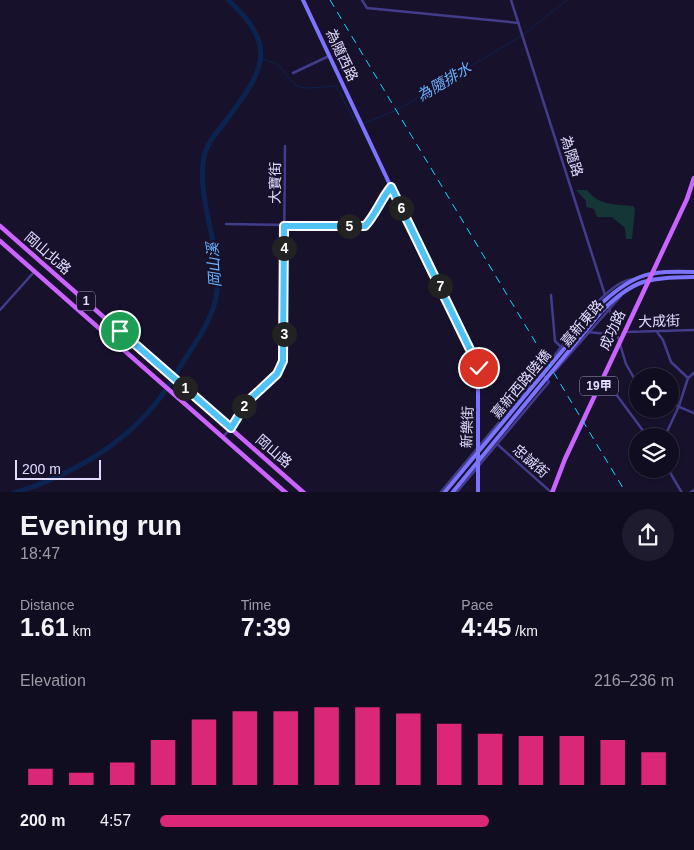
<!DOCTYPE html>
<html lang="en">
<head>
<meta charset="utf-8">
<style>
	body { margin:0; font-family:Arial,"Noto Sans TC",sans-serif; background:#1e1b2e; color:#f1f3f6; height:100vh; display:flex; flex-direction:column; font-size:19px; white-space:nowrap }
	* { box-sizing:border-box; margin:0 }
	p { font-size:16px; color:#9c9ca5 }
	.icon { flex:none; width:28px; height:28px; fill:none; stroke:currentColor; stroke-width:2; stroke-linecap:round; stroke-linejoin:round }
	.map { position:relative; height:492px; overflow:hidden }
	.side { display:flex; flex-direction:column; background:#110d21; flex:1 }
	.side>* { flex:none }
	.fabs { position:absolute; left:629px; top:368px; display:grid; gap:10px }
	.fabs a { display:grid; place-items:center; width:50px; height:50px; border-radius:50%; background:#110d21; box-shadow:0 1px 4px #0004,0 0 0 1px #302d3f; font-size:25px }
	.scale { position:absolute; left:15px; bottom:12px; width:86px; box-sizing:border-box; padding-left:5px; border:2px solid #e1dcff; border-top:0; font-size:14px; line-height:18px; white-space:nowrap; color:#e1dcff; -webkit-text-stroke:4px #17112c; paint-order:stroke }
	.pin { position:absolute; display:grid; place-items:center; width:42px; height:42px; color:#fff; margin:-21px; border:2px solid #fff; border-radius:50%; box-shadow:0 1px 5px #0007 }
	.km { position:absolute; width:25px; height:25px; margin:-12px; border-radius:50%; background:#222; color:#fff; font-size:14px; line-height:25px; text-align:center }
	.round { display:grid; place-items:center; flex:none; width:52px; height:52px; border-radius:26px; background:#1e1b2e }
	.headline { display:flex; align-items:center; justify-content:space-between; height:85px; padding:0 20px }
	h1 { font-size:28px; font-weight:800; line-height:38px }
	.stats { display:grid; grid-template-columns:repeat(3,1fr); gap:8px; height:85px; padding:5px 20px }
	.stats div { display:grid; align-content:center }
	.stats b { font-size:25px; font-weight:800 }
	.stats small { font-size:14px; font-weight:400 }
	.stats p { font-size:14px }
	.chart { height:140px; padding:10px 20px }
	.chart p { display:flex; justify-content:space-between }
	.chart svg { width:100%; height:90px; margin-top:5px; stroke:#db2777; stroke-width:6 }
	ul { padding:0 20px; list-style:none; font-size:16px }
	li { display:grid; grid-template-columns:80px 60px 1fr; align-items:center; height:38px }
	li i { height:12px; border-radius:6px; background:#db2777 }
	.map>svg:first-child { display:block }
	.green { fill:#143636 }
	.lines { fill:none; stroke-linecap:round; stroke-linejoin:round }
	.stream { stroke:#0d234f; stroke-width:1 }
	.river { stroke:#0d234f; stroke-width:5 }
	.street { stroke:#423c8b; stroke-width:2.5 }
	.secondary { stroke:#7c73ff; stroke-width:4 }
	.primary { stroke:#ca63ff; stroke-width:4.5 }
	.rail { stroke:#08ddff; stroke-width:1; stroke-dasharray:8 6; stroke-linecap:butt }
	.route-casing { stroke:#fff; stroke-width:10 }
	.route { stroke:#4fc3f7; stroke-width:6 }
	.labels { text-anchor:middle; stroke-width:5; stroke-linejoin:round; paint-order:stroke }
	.shield { fill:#17112c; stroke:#a49fc0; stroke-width:1 }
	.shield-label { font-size:12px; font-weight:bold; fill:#e1dcff }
	.street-label { font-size:14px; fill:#e1dcff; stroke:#17112c }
	.water-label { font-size:15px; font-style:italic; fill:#6ab4ff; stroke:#17112c }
</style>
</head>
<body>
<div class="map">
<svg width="694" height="493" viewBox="0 0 694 493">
	<rect width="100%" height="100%" fill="#17112c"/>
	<path class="green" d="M 576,190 L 587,190 C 599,206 615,204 633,206 L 635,209 L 632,239 L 626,239 L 625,228 L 612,217 L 597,217 L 594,209 L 586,207 L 586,201 Z"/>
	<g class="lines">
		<g class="stream">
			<polyline points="524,34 567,0"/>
			<path d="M 262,59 C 287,65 280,72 296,85 C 305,91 325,86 336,86 L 356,123"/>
			<polyline points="365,123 399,109 521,36"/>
		</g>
		<path class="river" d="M 14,493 C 67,477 121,447 156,403 C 168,389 177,371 187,356 C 200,336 214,316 217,292 C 222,248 194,194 205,153 C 208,141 218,131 225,122 C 262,72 281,48 228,0"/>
		<g class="street">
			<polyline points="362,0 367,8 519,23"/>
			<polyline points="511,0 605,295"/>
			<polyline points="293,73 329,56"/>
			<path d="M 226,224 L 365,226 C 375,216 381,199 391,187"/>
			<polyline points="551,295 555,341 561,347"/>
			<polyline points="609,308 626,364 638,385"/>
			<polyline points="0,310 34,272"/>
			<polyline points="581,326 588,332 617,335"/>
			<polyline points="626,332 694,330"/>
			<polyline points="657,332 663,340 671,362 688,378 679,406 665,436"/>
			<path d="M 550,365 L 551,360 C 568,339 606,281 633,279"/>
			<polyline points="554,369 555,371 621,296"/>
			<polyline points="604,378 647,436"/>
			<polyline points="688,378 694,373"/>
			<polyline points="670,403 694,413"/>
			<polyline points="223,437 238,419 247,402 277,374 283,361 285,146"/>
			<polyline points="497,444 552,493"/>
			<polyline points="668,469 682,493"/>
			<polyline points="440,493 541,372 549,382 456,493"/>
			<polyline points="689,493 694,490"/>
		</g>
		<g class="secondary">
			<polyline points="303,0 391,187 478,364 478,493"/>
			<path d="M 444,493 L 603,302 C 636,272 651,271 694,272"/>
			<path d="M 452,493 L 601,312 C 634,278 649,278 694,277"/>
		</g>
		<g class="primary">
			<polyline points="0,226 304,493"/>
			<polyline points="0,241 286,493"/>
			<polyline points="552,493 565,459 687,199 694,178"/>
		</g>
		<polyline class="rail" points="330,0 626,493"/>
	</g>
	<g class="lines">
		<defs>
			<path id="route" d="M 120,331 L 231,428 L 247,402 L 277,374 L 283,361 L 284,226 L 365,226 C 375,216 381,199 391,187 L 479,368"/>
		</defs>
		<use href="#route" class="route-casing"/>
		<use href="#route" class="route"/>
	</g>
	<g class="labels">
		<g class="shield">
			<rect x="77" y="291.5" width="18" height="19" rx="4"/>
			<rect x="580" y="376.5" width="38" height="19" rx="4"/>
		</g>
		<g class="shield-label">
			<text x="86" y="305">1</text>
			<text x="599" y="390">19甲</text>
		</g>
		<g class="street-label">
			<text transform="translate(342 55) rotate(65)" y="5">為隨西路</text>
			<text transform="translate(572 156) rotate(72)" y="5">為隨路</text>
			<text transform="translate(275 183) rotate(-89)" y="5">大寶街</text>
			<text transform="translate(48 253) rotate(41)" y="5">岡山北路</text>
			<text transform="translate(659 321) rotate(-2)" y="5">大成街</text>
			<text transform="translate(582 323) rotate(-49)" y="5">嘉新東路</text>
			<text transform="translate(612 330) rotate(-65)" y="5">成功路</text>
			<text transform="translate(521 384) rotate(-50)" y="5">嘉新西路陸橋</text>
			<text transform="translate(467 427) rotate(-88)" y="5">新樂街</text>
			<text transform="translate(274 451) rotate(41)" y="5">岡山路</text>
			<text transform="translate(531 461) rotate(41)" y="5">忠誠街</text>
		</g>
		<g class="water-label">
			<text transform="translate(444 82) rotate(-31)" y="5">為隨排水</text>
			<text transform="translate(214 265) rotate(-94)" y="5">岡山溪</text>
		</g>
	</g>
</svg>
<div class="fabs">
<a><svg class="icon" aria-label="locate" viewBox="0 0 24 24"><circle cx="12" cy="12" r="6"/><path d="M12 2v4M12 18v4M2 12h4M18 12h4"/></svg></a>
<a><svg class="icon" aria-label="layers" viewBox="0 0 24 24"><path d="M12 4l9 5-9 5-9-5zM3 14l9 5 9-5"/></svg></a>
</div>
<div class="scale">200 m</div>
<div class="pin" style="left:120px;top:331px;background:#1e9e55"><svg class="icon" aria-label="arrive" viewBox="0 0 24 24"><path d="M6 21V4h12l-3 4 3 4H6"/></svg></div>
<div class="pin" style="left:479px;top:368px;background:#d93025"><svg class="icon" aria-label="check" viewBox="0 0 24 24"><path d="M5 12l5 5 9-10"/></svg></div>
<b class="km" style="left:185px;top:388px">1</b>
<b class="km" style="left:244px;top:406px">2</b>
<b class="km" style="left:284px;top:334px">3</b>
<b class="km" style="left:284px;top:248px">4</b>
<b class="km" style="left:349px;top:226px">5</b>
<b class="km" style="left:401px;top:208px">6</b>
<b class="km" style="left:440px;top:286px">7</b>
</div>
<section class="side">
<div class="headline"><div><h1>Evening run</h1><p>18:47</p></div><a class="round"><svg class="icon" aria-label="share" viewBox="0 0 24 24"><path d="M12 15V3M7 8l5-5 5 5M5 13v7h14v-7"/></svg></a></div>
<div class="stats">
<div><p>Distance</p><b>1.61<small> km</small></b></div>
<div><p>Time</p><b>7:39</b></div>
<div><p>Pace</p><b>4:45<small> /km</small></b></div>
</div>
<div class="chart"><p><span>Elevation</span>216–236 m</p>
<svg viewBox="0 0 160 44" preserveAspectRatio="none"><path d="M5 44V36M15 44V38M25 44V33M35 44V22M45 44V12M55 44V8M65 44V8M75 44V6M85 44V6M95 44V9M105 44V14M115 44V19M125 44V20M135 44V20M145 44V22M155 44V28"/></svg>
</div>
<ul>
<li><b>200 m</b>4:57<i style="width:64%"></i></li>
</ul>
</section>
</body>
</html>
